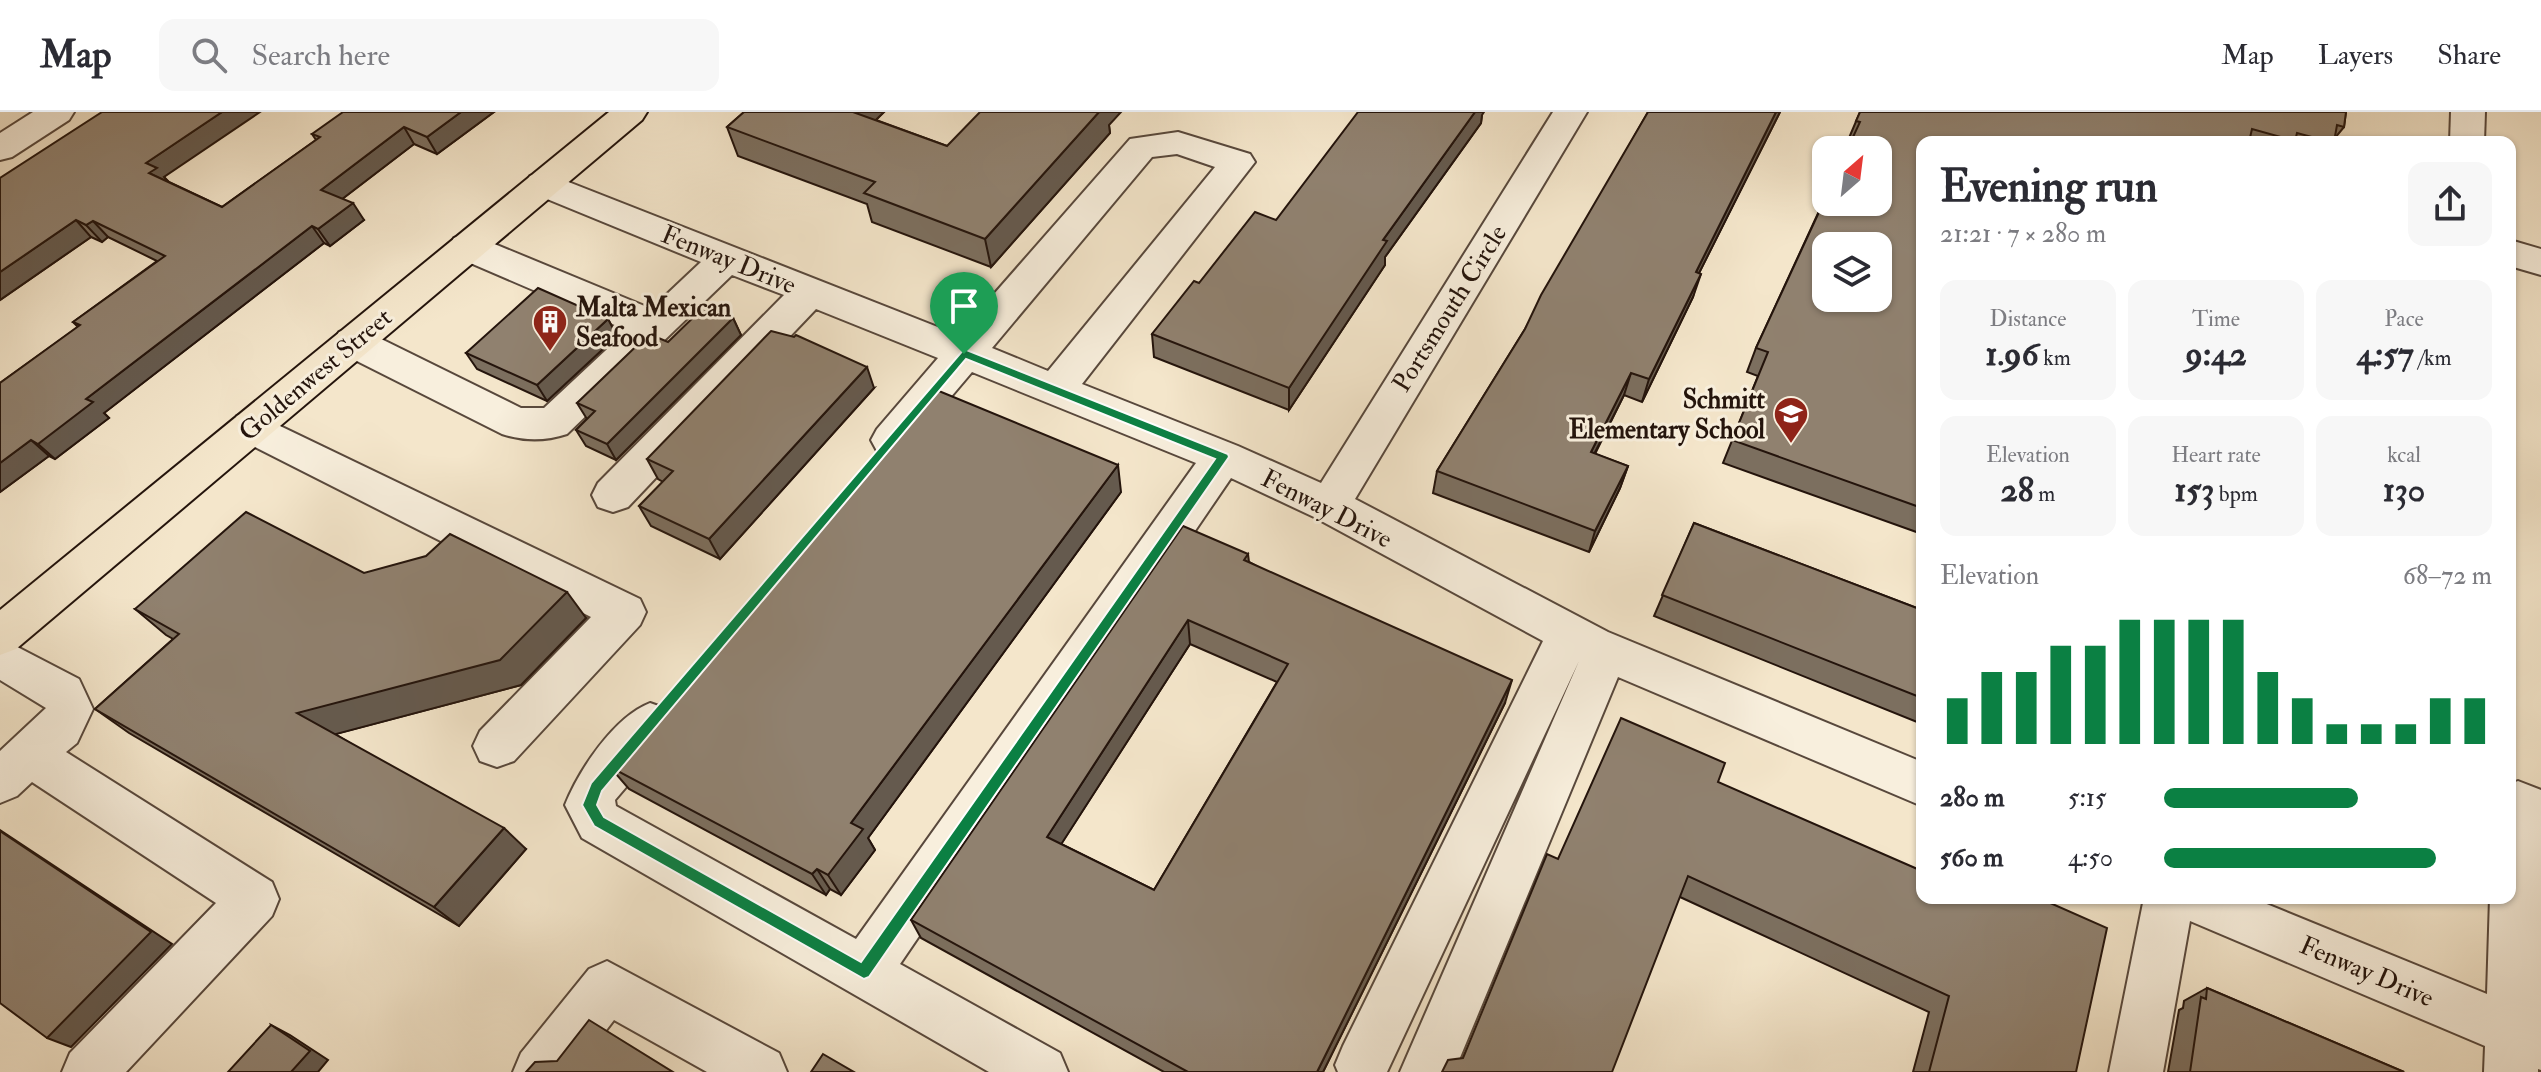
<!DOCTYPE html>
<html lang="en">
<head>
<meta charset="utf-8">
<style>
	body { margin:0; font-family:"IM FELL Double Pica",serif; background:#f7f7f7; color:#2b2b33; height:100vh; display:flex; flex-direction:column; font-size:30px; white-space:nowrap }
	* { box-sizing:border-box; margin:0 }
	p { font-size:26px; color:#7c7c81 }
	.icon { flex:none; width:44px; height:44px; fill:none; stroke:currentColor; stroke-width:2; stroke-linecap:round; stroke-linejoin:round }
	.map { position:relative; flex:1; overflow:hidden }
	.drawer { position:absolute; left:1916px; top:24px; width:600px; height:768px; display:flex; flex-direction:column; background:#fff; border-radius:16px; box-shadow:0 2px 6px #0004 }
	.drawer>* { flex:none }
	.needle { width:52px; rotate:28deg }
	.tools { position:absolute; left:1812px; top:24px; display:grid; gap:16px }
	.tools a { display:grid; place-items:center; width:80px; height:80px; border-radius:16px; background:#fff; box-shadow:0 2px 6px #0004; font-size:40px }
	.pin { position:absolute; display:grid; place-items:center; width:68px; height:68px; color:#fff; margin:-82px -34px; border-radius:50% 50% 50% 0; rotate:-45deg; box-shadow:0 0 8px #0007 }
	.pin .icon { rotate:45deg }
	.round { display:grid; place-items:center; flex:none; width:84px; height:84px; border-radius:16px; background:#f7f7f7 }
	.summary { display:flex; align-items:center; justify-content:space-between; height:136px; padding:0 24px }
	h1 { font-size:44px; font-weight:700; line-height:60px }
	.metrics { display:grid; grid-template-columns:repeat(3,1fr); gap:12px; height:136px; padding:8px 24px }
	.metrics div { display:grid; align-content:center; border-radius:16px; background:#f7f7f7; text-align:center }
	.metrics b { font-size:34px; font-weight:700 }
	.metrics small { font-size:22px; font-weight:400 }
	.metrics p { font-size:22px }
	.chart { height:224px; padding:16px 24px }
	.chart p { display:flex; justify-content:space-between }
	.chart svg { width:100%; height:144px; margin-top:8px; stroke:#0b8043; stroke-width:6 }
	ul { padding:0 24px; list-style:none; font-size:26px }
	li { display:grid; grid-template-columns:128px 96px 1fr; align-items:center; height:60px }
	li i { height:20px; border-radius:10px; background:#0b8043 }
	header { display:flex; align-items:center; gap:48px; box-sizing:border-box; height:112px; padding:0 40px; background:#fff; border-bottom:2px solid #e1e1e2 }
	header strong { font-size:38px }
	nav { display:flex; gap:44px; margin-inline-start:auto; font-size:28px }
	.search { width:560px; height:72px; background:#f7f7f7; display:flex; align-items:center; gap:20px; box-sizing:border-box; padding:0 28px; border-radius:16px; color:#7c7c81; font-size:30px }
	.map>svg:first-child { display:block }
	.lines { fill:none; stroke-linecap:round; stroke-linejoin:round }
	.minor-casing { stroke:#58483c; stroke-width:4 }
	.major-casing { stroke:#24140c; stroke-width:4 }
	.minor { fill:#f8efdd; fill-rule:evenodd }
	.major { fill:#f4e6cb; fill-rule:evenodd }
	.wall { fill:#7c6f5f; stroke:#24140c; stroke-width:2; fill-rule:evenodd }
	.shaded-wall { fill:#655a4e; stroke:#24140c; stroke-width:2 }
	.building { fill:#90816f; stroke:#24140c; stroke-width:2; fill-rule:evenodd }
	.route { fill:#0b8043; stroke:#fff; stroke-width:2; fill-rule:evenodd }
	.labels { text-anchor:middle; stroke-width:6; stroke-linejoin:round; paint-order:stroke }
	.street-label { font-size:26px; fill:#24140c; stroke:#f8efdd }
	.poi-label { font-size:26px; font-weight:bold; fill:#24140c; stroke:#f8efdd; text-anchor:start }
</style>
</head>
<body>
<header>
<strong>Map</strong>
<div class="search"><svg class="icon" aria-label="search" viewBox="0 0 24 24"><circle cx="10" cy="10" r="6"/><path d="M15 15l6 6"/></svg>Search here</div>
<nav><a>Map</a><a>Layers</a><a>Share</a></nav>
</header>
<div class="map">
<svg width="2541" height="960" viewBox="0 0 2541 960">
	<rect width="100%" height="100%" fill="#f4e6cb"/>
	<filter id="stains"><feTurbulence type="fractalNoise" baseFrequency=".0025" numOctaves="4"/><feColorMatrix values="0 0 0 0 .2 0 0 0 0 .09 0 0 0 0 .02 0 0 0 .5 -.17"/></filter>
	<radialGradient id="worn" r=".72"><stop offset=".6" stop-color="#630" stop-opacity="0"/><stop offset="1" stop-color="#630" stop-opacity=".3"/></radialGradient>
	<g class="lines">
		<defs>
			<g id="minor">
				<polygon points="33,0 74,0 69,8 12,45 0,48 0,21"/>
				<path d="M 1553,0 L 1587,0 L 1355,387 L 1608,520 L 1922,650 L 1922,694 L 1618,565 L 1454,960 L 1400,960 L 1579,549 L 1387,960 L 1338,960 L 1335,953 L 1343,934 L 1543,529 L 1314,405 L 1231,366 L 900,852 L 1060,941 L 1068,960 L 989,960 L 582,726 L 565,693 C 579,658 614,605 650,591 L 667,597 L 673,612 L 667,627 L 615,688 L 616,694 L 856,827 L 1196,351 L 972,260 L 905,339 L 891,344 L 877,339 L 871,328 L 877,317 L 938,246 L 816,197 L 628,395 L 613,400 L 598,395 L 592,383 L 598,371 L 784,183 L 732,163 L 567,322 C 546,329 523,329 502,322 L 339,240 L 334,230 L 339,220 L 353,216 L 367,220 L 521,296 L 544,296 L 620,225 L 617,214 L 454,144 L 449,135 L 454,126 L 467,122 L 480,126 L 647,195 L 649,199 L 701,150 L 530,80 L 525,72 L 530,64 L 543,60 L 958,223 L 1130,27 L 1178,20 L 1250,42 L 1255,50 L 1082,272 L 1238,334 L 1321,371 ZM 1177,42 L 1215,55 L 1048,259 L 992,236 L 1152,45 Z"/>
				<polygon points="2451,0 2485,0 2484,30 2450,30"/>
				<polygon points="2510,128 2541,137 2541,163 2510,154"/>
				<polygon points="251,300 640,487 646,500 640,513 514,649 497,655 480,649 473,634 480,619 591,505 237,326 231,315 237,304"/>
				<polygon points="0,526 79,567 93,597 77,631 66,640 272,770 279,787 272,804 126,960 62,960 70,941 216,791 32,670 17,684 0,691 0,639 46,596 0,568"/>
				<polygon points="2518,669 2541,678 2541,958 2538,957 2538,960 2484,960 2485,934 2190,809 2163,960 2109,960 2144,786 2252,786 2487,882 2490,786 2510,786 2510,672"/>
				<polygon points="607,849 779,941 787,960 707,960 614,908 574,960 513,960 521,941 589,857"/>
			</g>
			<polygon id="major" points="609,0 647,0 642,8 16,537 0,543 0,498"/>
		</defs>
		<use href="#minor" class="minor-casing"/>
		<use href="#major" class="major-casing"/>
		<use href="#minor" class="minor"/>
		<use href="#major" class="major"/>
	</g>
	<g class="wall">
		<polygon points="494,0 437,42 414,32 342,87 364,108 330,134 324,131 104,301 109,306 55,347 49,344 0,380 0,271 78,215 73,210 157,149 108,125 102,130 91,125 0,188 0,66 164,65 169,70 222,95 316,28 312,22"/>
		<polygon points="744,0 884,0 876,8 947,34 1109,13 1110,21 991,155 872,110 867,92 738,44 727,15"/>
		<polygon points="1648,0 1780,0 1699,161 1693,185 1642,290 1624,283 1595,342 1628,354 1620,376 1589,440 1433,381 1437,359 1525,217"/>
		<polygon points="1860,0 2346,0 2344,15 2334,27 2334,30 1922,30 1922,422 1723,351 1758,264 1747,260 1756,236 1849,34 1846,33"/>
		<polygon points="1482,3 1481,11 1385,145 1385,153 1289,298 1154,245 1152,222 1199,171 1276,108"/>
		<polygon points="733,206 741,223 616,348 586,334 576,318 587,307 577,291 668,230"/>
		<polygon points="608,207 617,224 547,289 477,257 466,241"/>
		<polygon points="874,276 720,447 651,414 639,394 663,370 658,367 647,347"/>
		<polygon points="1121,380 868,726 875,738 841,783 830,777 826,783 629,677 610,655"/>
		<polygon points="1694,411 1922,498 1922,612 1654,504"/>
		<path d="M 1248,442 L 1249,450 L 1505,591 L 1323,960 L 1164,960 L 921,826 L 911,808 ZM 1190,532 L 1277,570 L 1154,778 L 1061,732 Z"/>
		<polygon points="364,461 586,506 521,573 335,622 526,737 459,814 129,621 95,597 173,527 166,523 135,497"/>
		<polygon points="1718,670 2076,960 1913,960 1929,900 1680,785 1463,946 1558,747"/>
		<polygon points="2207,876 2404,960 2168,960 2179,898 2183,896 2184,889"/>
	</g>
	<g class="shaded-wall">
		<polygon points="222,0 260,0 164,65 171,73 149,61 146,51"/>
		<polygon points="461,0 494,0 437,42 427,25"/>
		<polygon points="848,0 884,0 856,27"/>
		<polygon points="1099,0 1121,0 1109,13 1110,21 991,155 985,127"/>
		<polygon points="1475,0 1484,0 1482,3 1481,11 1385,145 1385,153 1289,298 1289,276 1383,128"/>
		<polygon points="1776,0 1780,0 1688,183 1696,160"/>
		<polygon points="404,15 414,32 333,94 321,78"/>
		<polygon points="353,91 364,108 330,134 318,117"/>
		<polygon points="76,108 91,125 0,188 0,160"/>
		<polygon points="93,109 108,125 102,130 86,113"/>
		<polygon points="312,114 324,131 104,301 109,306 55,347 38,332 86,287"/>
		<polygon points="1701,162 1693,185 1642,290 1649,267"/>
		<polygon points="733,206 741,223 616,348 607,332"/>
		<polygon points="608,207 617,224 547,289 537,273"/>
		<polygon points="867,255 874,276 720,447 709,427"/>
		<polygon points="1631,261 1624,283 1584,362 1591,340"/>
		<polygon points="31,328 49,344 0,380 0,351"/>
		<polygon points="1118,353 1121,380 868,726 875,738 841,783 828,763 851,711"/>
		<polygon points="1628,354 1620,376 1589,440 1595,419"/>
		<polygon points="567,480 586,506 521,573 325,625 297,601"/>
		<polygon points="1188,508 1190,532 1053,745 1047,725"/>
		<polygon points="1512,568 1505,591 1323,960 1317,960"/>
		<polygon points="504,716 526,737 459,814 434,795"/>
		<polygon points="0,718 172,832 71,935 47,926"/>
		<polygon points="817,757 830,777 826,783 812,762"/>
		<polygon points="271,913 290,923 328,948 318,960 291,960"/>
	</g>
	<g class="building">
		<polygon points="102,0 222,0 146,51 157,56 149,61 222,95 320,25 312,22 343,0 461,0 427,25 404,15 321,78 353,91 318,117 312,114 86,287 93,290 38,332 31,328 0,351 0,271 80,213 73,210 165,144 93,109 86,113 76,108 0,160 0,66"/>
		<polygon points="744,0 853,0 947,34 980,0 1099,0 985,127 864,81 875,70 727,15"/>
		<polygon points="1358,0 1475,0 1383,128 1387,129 1289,276 1152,222 1194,169 1199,171 1255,100 1276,108"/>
		<polygon points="1648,0 1776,0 1696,160 1701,162 1649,267 1631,261 1591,340 1628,354 1595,419 1437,359 1525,217 1541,183"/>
		<path d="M 1860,0 L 2346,0 L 2344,15 L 2337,13 L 2334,30 L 2330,30 L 2297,21 L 2295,29 L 2252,17 L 2249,30 L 1922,30 L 1922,396 L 1732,328 L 1768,240 L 1756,236 L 1826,85 L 1826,90 L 1878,90 L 1878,38 L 1847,38 L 1860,10 L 1856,9 ZM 1826,134 L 1878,134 L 1878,186 L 1826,186 Z"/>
		<polygon points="538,176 608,207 537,273 466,241"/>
		<polygon points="705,194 733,206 607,332 576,318 595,299 577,291 649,222 668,230"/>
		<polygon points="771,219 794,225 796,223 867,255 709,427 639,394 673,359 647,347"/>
		<polygon points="934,277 1118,353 851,711 863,717 828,763 817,757 812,762 610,655"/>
		<polygon points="246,400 364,461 426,444 450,422 567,480 500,548 297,601 504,716 434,795 95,597 179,522 135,497"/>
		<polygon points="1694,411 1922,498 1922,586 1662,483"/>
		<path d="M 1183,414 L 1248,442 L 1244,448 L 1512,568 L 1317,960 L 1188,960 L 911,808 ZM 1188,508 L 1288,552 L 1154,778 L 1047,725 Z"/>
		<polygon points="1621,606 1725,651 1718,670 1922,759 1922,786 2039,786 2107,816 2076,960 1929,960 1949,884 1688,764 1612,960 1442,960 1448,948 1463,946 1547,742 1558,747"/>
		<polygon points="0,719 151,820 47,926 0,891"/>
		<polygon points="2207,876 2404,960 2190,960 2201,885 2206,887"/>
		<polygon points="589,908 673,960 526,960 535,950 557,949"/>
		<polygon points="271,913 310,939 291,960 228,960"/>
		<polygon points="823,942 854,960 811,960"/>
	</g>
	<path class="route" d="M 964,237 L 1228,342 L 1229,345 L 869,865 L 864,867 L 594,714 L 582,693 L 591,671 ZM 966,247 L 1215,347 L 861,850 L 604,705 L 597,693 L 602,679 Z"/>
	<defs>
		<symbol id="building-pin" viewBox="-11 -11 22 30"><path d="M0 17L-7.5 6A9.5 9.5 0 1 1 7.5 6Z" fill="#8f2418" stroke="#f8efdd"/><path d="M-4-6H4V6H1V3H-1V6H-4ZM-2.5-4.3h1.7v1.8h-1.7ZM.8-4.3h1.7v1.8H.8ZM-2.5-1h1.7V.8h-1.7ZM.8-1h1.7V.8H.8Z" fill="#fff"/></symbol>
		<symbol id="school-pin" viewBox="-11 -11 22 30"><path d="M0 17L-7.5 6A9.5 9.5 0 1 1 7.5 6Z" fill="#8f2418" stroke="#f8efdd"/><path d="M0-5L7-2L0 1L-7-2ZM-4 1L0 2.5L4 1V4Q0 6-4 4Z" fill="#fff"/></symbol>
	</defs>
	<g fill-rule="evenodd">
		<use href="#building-pin" x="530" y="190" width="40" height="54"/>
		<use href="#school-pin" x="1771" y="282" width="40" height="54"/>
	</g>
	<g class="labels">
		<g class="street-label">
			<text transform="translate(729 147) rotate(22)" y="9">Fenway Drive</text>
			<text transform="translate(1449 196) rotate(-58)" y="9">Portsmouth Circle</text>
			<text transform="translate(315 262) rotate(-40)" y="9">Goldenwest Street</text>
			<text transform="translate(1327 396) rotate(27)" y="9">Fenway Drive</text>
			<text transform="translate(2367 859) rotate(23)" y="9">Fenway Drive</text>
		</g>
		<g class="poi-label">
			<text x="576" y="204">Malta Mexican<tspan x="576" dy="30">Seafood</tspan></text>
			<text x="1765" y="296" text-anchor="end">Schmitt<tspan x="1765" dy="30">Elementary School</tspan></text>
		</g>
	</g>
	<rect width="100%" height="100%" filter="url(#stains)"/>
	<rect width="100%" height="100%" fill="url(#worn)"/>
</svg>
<div class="tools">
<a><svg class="needle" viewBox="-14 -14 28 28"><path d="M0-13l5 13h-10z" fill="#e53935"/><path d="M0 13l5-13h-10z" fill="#7c7c81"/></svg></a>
<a><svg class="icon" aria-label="layers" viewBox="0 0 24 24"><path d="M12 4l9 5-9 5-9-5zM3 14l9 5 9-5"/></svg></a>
</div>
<div class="pin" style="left:964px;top:242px;background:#1e9e55"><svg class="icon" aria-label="arrive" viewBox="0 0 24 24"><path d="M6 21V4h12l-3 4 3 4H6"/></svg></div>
<section class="drawer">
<div class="summary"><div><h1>Evening run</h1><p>21:21 · 7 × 280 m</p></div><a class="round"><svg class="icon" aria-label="share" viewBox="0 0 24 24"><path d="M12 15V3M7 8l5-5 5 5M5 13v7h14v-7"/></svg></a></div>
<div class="metrics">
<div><p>Distance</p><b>1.96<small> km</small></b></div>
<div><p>Time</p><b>9:42</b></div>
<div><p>Pace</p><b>4:57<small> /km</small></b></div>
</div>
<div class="metrics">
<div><p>Elevation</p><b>28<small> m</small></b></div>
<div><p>Heart rate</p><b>153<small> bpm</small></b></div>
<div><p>kcal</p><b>130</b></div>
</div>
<div class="chart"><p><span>Elevation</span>68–72 m</p>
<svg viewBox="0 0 160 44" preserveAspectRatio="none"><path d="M5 44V30M15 44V22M25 44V22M35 44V14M45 44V14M55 44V6M65 44V6M75 44V6M85 44V6M95 44V22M105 44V30M115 44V38M125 44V38M135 44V38M145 44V30M155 44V30"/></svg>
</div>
<ul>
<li><b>280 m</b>5:15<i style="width:59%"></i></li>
<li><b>560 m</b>4:50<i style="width:83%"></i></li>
</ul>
</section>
</div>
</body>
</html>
